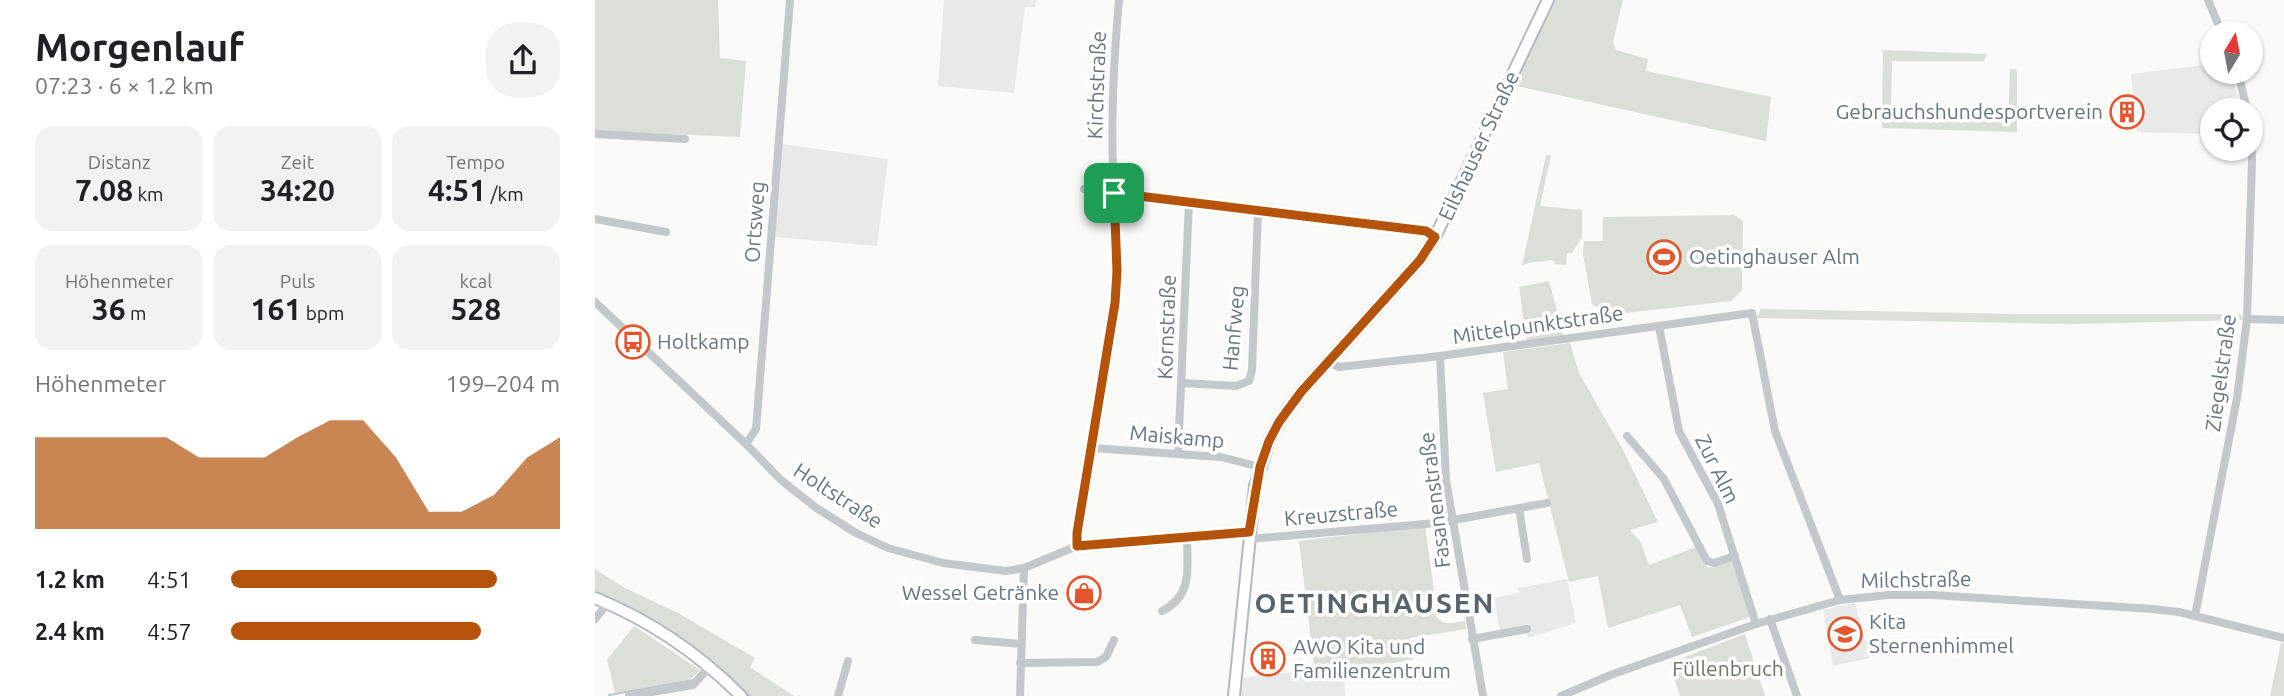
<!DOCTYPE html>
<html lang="de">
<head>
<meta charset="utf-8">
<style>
	body { margin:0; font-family:Ubuntu,sans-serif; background:#f2f2f2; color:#202124; height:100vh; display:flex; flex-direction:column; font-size:26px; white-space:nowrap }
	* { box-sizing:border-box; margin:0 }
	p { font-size:23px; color:#757577 }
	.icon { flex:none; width:38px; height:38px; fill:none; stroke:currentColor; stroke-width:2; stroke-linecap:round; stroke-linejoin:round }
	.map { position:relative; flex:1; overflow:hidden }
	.drawer { display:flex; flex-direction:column; background:#fff; width:595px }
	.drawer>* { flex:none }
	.needle { width:46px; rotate:10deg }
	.tools { position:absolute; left:1605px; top:21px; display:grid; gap:14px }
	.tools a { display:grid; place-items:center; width:63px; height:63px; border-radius:50%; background:#fff; box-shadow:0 2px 5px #0004; font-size:35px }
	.pin { position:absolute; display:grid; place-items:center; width:60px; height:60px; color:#fff; margin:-30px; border-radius:14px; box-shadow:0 4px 10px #0006 }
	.round { display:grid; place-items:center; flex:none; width:74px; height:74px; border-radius:28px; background:#f2f2f2 }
	.head { display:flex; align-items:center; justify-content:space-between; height:119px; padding:0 35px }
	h1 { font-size:38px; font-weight:600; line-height:52px }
	.metrics { display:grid; grid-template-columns:repeat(3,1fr); gap:10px; height:119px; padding:7px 35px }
	.metrics div { display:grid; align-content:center; border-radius:18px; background:#f2f2f2; text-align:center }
	.metrics b { font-size:30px; font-weight:600 }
	.metrics small { font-size:19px; font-weight:400 }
	.metrics p { font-size:19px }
	.chart { height:196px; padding:14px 35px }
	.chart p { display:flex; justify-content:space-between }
	.chart svg { width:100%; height:126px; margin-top:7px; fill:#b45309; opacity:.7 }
	ul { padding:0 35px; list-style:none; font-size:23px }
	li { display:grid; grid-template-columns:112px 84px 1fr; align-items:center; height:52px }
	li i { height:18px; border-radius:9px; background:#b45309 }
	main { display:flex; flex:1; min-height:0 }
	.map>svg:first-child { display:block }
	.built { fill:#e8e9e9 }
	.green { fill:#dadfd7 }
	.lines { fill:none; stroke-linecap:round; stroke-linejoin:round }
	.stream { stroke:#bbc7cb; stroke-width:2 }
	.secondary-casing { stroke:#b3babf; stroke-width:14 }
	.street { stroke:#c3c8cc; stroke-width:8 }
	.secondary { stroke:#fff; stroke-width:10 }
	.route-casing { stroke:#fff; stroke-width:14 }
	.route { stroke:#b45309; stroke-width:9 }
	.labels { text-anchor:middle; stroke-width:7; stroke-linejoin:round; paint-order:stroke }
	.street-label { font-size:21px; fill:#657683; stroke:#fff }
	.poi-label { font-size:21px; fill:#657683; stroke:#fff; text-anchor:start }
	.park-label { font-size:21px; fill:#687a64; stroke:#fff }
	.district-label { font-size:28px; font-weight:bold; letter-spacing:2px; fill:#57646e; stroke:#fff }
</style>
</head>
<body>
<main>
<section class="drawer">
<div class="head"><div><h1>Morgenlauf</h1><p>07:23 · 6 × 1.2 km</p></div><a class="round"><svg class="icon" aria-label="share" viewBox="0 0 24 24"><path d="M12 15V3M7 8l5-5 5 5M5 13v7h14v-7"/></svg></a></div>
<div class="metrics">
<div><p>Distanz</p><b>7.08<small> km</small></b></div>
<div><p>Zeit</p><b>34:20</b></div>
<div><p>Tempo</p><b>4:51<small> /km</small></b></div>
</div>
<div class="metrics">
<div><p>Höhenmeter</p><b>36<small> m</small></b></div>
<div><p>Puls</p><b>161<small> bpm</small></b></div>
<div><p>kcal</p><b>528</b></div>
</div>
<div class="chart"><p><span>Höhenmeter</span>199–204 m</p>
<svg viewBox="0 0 160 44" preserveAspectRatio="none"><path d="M0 44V12L10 12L20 12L30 12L40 12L50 19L60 19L70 19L80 12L90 6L100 6L110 19L120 38L130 38L140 32L150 19L160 12V44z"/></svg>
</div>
<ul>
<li><b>1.2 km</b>4:51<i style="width:81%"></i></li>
<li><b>2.4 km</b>4:57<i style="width:76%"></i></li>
</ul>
</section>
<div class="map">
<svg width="1689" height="696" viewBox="0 0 1689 696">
	<rect width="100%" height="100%" fill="#fafaf8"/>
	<g class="built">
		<polygon points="349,0 441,0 440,7 430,7 419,93 343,86"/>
		<polygon points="1617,64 1617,72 1636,72 1646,110 1617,110 1617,134 1542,132 1536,74"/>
		<polygon points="188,144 293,159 282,246 180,237 185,147"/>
		<polygon points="972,579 981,623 933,638 930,626 905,631 899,598 924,593 923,588"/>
		<polygon points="1260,603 1275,658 1238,666 1228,610"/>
		<polygon points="718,670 721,674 747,670 751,696 645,696 647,678"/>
	</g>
	<g class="green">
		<polygon points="0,0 123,0 125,58 151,61 145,137 0,131"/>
		<polygon points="957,0 1028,0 1018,42 1021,50 1053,59 1051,71 1176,97 1171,141 922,86 919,81"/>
		<polygon points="1288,50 1392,54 1389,61 1297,61 1296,114 1413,122 1415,69 1422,69 1422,132 1287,128"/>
		<polygon points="951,155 956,155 945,206 987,210 987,237 977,253 972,253 971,265 959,264 959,261 956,260 933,263 927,266"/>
		<polygon points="1139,215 1148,221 1147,290 1136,301 1014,315 997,304 988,254 989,241 1008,241 1008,217"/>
		<polygon points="954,281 969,336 932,343 924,287"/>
		<polygon points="1166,309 1421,314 1645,314 1650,320 1479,324 1161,318"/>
		<polygon points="975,343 984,373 1028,450 1063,522 1035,530 1045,541 1054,565 1101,547 1113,568 1137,561 1155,617 1097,637 1085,605 1013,628 1003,576 974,582 944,463 901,472 888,393 913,389 908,352"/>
		<path d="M 830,526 L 840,597 L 823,599 L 824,606 L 836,609 C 847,627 851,624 870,621 L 871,629 L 815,638 L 818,660 L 720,674 L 704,541 Z"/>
		<path d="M 0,569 L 30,588 L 83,613 L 160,658 L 155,667 L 199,696 L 156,696 C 112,652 58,614 0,591 Z"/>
		<polygon points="39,626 105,670 97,678 92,680 20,693 12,660"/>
		<polygon points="1150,634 1170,696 1085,696 1074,663"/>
		<polygon points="1686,643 1689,643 1689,696 1675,696"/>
	</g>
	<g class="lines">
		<g class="stream">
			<polyline points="123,667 155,696"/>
			<polyline points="14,695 98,680"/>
		</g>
		<defs>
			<g id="secondary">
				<path d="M 0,598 C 54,620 105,655 146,696"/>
				<polyline points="639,696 660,486 674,441 684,422 706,392 825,260 840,237 953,0"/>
			</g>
		</defs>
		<use href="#secondary" class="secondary-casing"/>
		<g class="street">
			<polyline points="1613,0 1627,33"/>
			<polyline points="1643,72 1652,110"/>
			<polyline points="0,134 90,139"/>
			<polyline points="489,189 831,231 840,237"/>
			<polyline points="0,219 71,232"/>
			<polyline points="0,302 151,444 186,480 220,507 261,533 293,548 348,563 411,571 429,568 482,546 654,532"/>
			<polyline points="1652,319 1689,320"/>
			<polyline points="1064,326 1084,431 1123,504 1161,624"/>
			<polyline points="845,356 851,480 888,696"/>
			<polyline points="733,362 744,367 845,356 1157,313 1180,431 1245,600"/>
			<polyline points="587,383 641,386 654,381 657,370 663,211"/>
			<polyline points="1032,436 1069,479 1112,561 1119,563 1140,556"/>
			<polyline points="151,444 161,429 195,0"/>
			<polyline points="496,448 626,457 665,467"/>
			<polyline points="583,454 594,202"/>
			<polyline points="924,508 932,559"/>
			<polyline points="654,539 842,523 952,503"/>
			<path d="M 482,546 L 482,533 L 520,303 C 523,258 520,213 518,168 C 516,111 519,56 524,0"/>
			<path d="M 567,611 C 599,595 592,567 592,536"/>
			<polyline points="1600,616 1642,398 1652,319 1657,162 1656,131"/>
			<polyline points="0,619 13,603"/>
			<polyline points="1175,619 1202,696"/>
			<polyline points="877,639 932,629"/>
			<polyline points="380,640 426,644"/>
			<polyline points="425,663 502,662 511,657 519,640"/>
			<polyline points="34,696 98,685 114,667"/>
			<polyline points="243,696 253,661"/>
			<polyline points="425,696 429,568"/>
			<polyline points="966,696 1018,674 1161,624 1245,600 1293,595 1338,595 1558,609 1584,612 1689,638"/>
		</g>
		<use href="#secondary" class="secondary"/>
	</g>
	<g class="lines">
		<defs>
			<polygon id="route" points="519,193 831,231 840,237 825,260 706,392 684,422 674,441 665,467 654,532 482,546 482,533 520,303 522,271"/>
		</defs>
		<use href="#route" class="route-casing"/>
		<use href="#route" class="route"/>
	</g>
	<defs>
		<symbol id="building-ring" viewBox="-11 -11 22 22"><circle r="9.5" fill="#fff" stroke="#e4572e" stroke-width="1.5"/><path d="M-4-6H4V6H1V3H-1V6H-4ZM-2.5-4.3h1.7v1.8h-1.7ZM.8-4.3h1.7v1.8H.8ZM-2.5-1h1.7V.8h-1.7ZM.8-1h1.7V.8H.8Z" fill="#e4572e"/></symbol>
		<symbol id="stadium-ring" viewBox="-11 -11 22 22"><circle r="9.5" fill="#fff" stroke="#e4572e" stroke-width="1.5"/><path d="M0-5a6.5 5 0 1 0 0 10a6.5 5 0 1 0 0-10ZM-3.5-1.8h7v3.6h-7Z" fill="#e4572e"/></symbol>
		<symbol id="bus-ring" viewBox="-11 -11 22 22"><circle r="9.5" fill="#fff" stroke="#e4572e" stroke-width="1.5"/><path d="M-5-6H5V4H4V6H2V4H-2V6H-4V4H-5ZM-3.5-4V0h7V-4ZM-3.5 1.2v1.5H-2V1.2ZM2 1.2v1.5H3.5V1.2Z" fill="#e4572e"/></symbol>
		<symbol id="shop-ring" viewBox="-11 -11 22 22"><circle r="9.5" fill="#fff" stroke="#e4572e" stroke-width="1.5"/><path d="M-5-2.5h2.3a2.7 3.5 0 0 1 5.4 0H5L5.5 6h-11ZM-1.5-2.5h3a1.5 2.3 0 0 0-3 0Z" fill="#e4572e"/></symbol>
		<symbol id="school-ring" viewBox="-11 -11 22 22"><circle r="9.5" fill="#fff" stroke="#e4572e" stroke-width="1.5"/><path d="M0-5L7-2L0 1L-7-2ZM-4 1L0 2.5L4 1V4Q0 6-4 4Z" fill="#e4572e"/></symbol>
	</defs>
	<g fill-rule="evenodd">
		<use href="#building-ring" x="1513" y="93" width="38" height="38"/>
		<use href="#stadium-ring" x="1050" y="238" width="38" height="38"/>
		<use href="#bus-ring" x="19" y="323" width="38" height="38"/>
		<use href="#shop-ring" x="470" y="574" width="38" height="38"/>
		<use href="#school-ring" x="1231" y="615" width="38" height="38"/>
		<use href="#building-ring" x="654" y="640" width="38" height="38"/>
	</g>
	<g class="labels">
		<g class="street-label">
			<text transform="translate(502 85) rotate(-88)" y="7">Kirchstraße</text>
			<text transform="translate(884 146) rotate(-65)" y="7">Eilshauser Straße</text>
			<text transform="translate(160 222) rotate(-86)" y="7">Ortsweg</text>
			<text transform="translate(943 325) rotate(-8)" y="7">Mittelpunktstraße</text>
			<text transform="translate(572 327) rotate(-88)" y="7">Kornstraße</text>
			<text transform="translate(639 328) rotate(-85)" y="7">Hanfweg</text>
			<text transform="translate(1626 373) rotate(-82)" y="7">Ziegelstraße</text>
			<text transform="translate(582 437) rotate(5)" y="7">Maiskamp</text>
			<text transform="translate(1122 469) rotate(64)" y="7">Zur Alm</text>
			<text transform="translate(243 496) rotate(33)" y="7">Holtstraße</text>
			<text transform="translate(840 500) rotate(-97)" y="7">Fasanenstraße</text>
			<text transform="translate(746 514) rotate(-5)" y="7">Kreuzstraße</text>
			<text transform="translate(1321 580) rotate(-1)" y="7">Milchstraße</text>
		</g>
		<g class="poi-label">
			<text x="1508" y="119" text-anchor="end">Gebrauchshundesportverein</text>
			<text x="1094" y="264">Oetinghauser Alm</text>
			<text x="62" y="349">Holtkamp</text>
			<text x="464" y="600" text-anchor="end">Wessel Getränke</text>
			<text x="1274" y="629">Kita<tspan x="1274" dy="24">Sternenhimmel</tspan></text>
			<text x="698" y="654">AWO Kita und<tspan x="698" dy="24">Familienzentrum</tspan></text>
		</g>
		<g class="park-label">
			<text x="1133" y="676">Füllenbruch</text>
		</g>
		<g class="district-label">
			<text x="780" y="613">OETINGHAUSEN</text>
		</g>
	</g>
</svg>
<div class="tools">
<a><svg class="needle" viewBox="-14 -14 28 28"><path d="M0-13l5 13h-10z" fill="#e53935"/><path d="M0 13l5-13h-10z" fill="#757577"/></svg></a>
<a><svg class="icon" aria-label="locate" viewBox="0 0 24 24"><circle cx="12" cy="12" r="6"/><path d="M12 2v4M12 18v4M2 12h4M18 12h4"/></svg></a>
</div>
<div class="pin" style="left:519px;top:193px;background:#1e9e55"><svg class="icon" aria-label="arrive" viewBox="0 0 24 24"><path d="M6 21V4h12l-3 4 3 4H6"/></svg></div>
</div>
</main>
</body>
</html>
